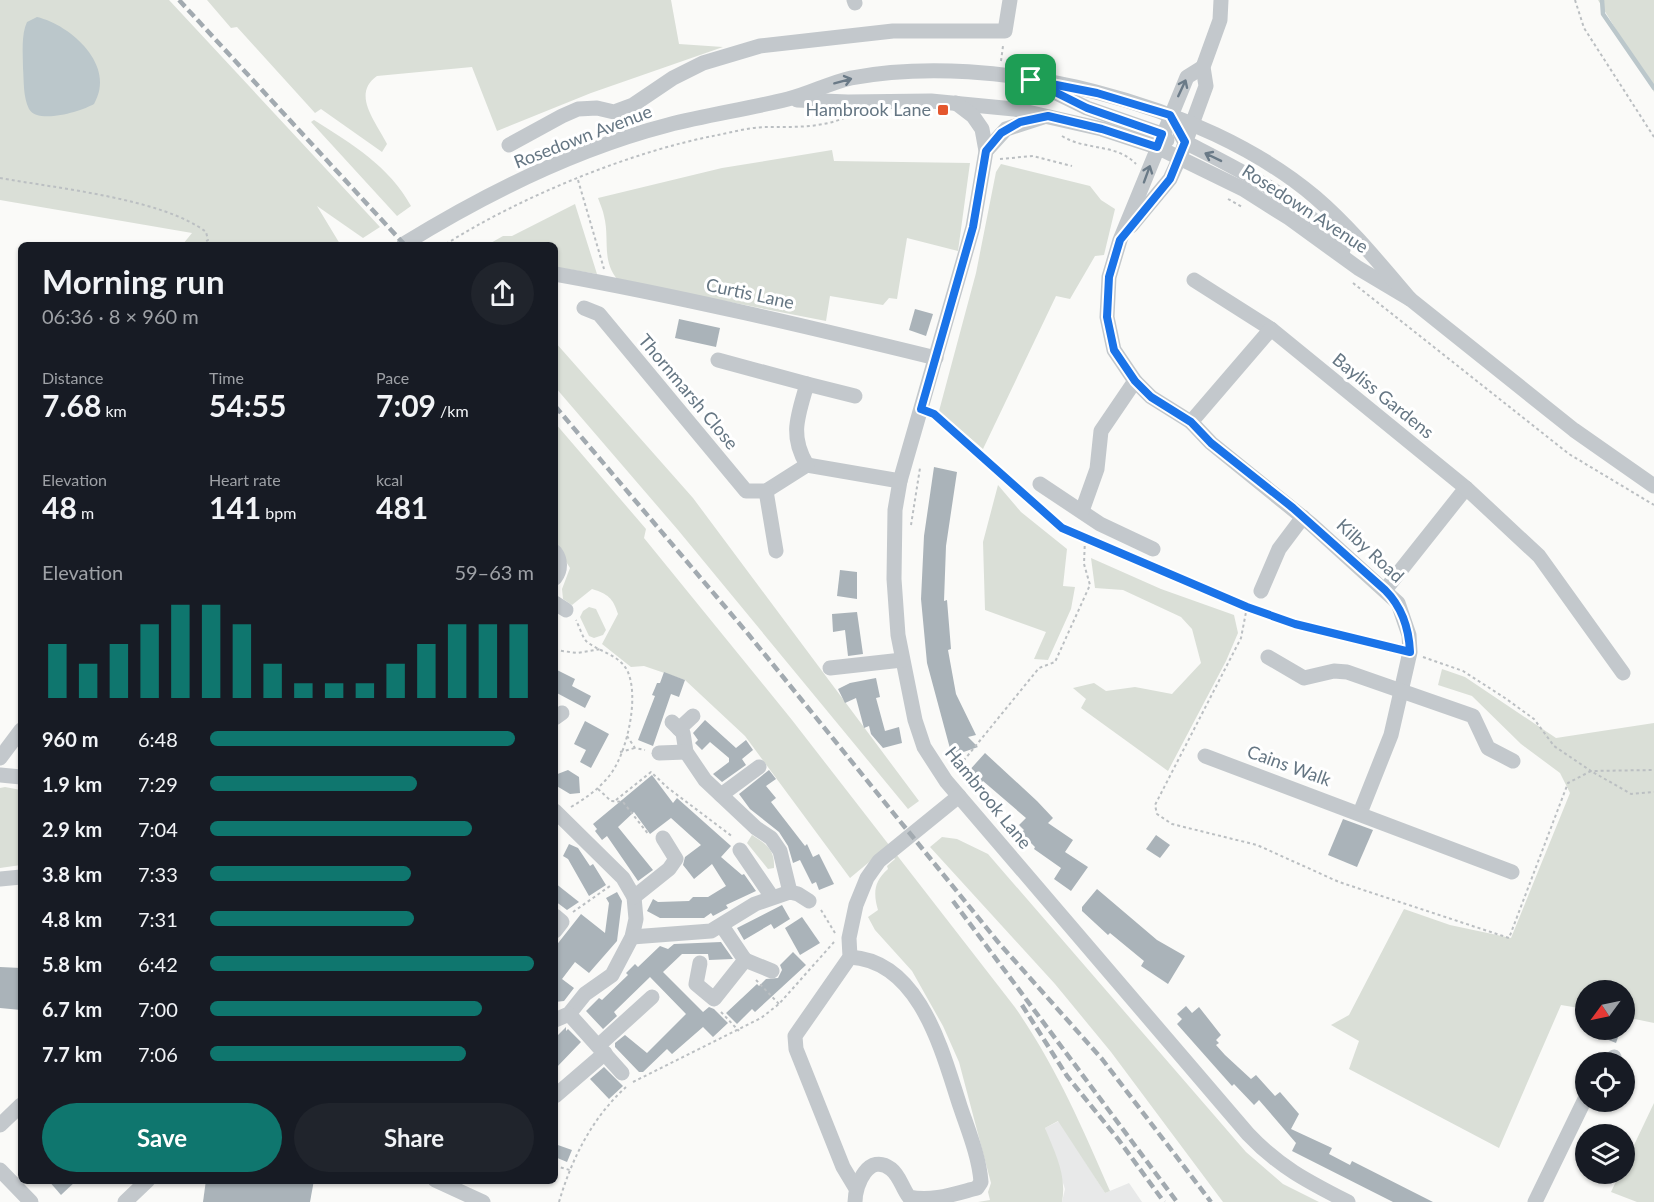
<!DOCTYPE html>
<html lang="en">
<head>
<meta charset="utf-8">
<style>
	body { margin:0; font-family:Lato,sans-serif; background:#20242c; color:#f1f3f6; height:100vh; display:flex; flex-direction:column; font-size:22px; white-space:nowrap }
	* { box-sizing:border-box; margin:0 }
	p { font-size:20px; color:#9ea1a6 }
	.icon { flex:none; width:33px; height:33px; fill:none; stroke:currentColor; stroke-width:2; stroke-linecap:round; stroke-linejoin:round }
	.map { position:relative; flex:1; overflow:hidden }
	.drawer { position:absolute; left:18px; top:242px; width:540px; height:942px; display:flex; flex-direction:column; background:#171b24; border-radius:9px; box-shadow:0 2px 4px #0004 }
	.drawer>* { flex:none }
	.needle { width:39px; rotate:237deg }
	.fabs { position:absolute; left:1575px; top:980px; display:grid; gap:12px }
	.fabs a { display:grid; place-items:center; width:60px; height:60px; border-radius:50%; background:#171b24; box-shadow:0 2px 4px #0004; font-size:30px }
	.pin { position:absolute; display:grid; place-items:center; width:51px; height:51px; color:#fff; margin:-26px; border-radius:12px; box-shadow:0 3px 9px #0006 }
	.round { display:grid; place-items:center; flex:none; width:63px; height:63px; border-radius:32px; background:#20242c }
	.headline { display:flex; align-items:center; justify-content:space-between; height:102px; padding:0 24px }
	h1 { font-size:33px; font-weight:700; line-height:45px }
	.figures { display:grid; grid-template-columns:repeat(3,1fr); gap:9px; height:102px; padding:6px 24px }
	.figures div { display:grid; align-content:center }
	.figures b { font-size:30px; font-weight:700 }
	.figures small { font-size:16px; font-weight:400 }
	.figures p { font-size:16px }
	.chart { height:168px; padding:12px 24px }
	.chart p { display:flex; justify-content:space-between }
	.chart svg { width:100%; height:108px; margin-top:6px; stroke:#0f766e; stroke-width:6 }
	.primary-button { display:flex; gap:12px; margin-top:auto; padding:12px 24px }
	.primary-button a { flex:1; height:69px; border-radius:36px; background:#0f766e; color:#fff; font-size:24px; font-weight:700; line-height:69px; text-align:center }
	.primary-button a+a { background:#20242c; color:#f1f3f6 }
	ul { padding:0 24px; list-style:none; font-size:20px }
	li { display:grid; grid-template-columns:96px 72px 1fr; align-items:center; height:45px }
	li i { height:15px; border-radius:8px; background:#0f766e }
	.map>svg:first-child { display:block }
	.built { fill:#e8e9e9 }
	.green { fill:#dadfd7 }
	.water { fill:#bbc7cb }
	.lines { fill:none; stroke-linecap:round; stroke-linejoin:round }
	.stream { stroke:#bbc7cb; stroke-width:4.5 }
	.building { fill:#aab3b9 }
	.path { stroke:#bbbfc2; stroke-width:2; stroke-dasharray:3 3; stroke-linecap:butt }
	.minor { stroke:#c3c8cc; stroke-width:15 }
	.rail { stroke:#a2aab0; stroke-width:4.5; stroke-dasharray:9 4.5; stroke-linecap:butt }
	.oneway { stroke:#6a7a87 }
	.route-casing { stroke:#fff; stroke-width:12 }
	.route { stroke:#1a73e8; stroke-width:8 }
	.poi-dot { fill:#e4572e; stroke:#fff; stroke-width:2 }
	.labels { text-anchor:middle; stroke-width:6; stroke-linejoin:round; paint-order:stroke }
	.poi-label { font-size:18px; fill:#657683; stroke:#fff; text-anchor:end }
	.street-label { font-size:18px; fill:#657683; stroke:#fff }
</style>
</head>
<body>
<div class="map">
<svg width="1654" height="1202" viewBox="0 0 1654 1202">
	<rect width="100%" height="100%" fill="#fafaf8"/>
	<polygon class="built" points="1059,1121 1105,1193 1129,1183 1142,1202 1062,1202 1065,1189 1045,1128"/>
	<g class="green">
		<polygon points="0,0 169,0 380,227 363,238 317,206 340,244 183,244 192,233 0,200"/>
		<path d="M 207,0 L 671,0 L 679,44 L 723,47 L 591,93 L 497,131 L 472,67 L 377,76 C 351,94 376,122 387,144 L 382,152 L 321,109 L 315,113 L 237,27 L 231,28 Z"/>
		<polygon points="1598,0 1654,0 1654,92"/>
		<path d="M 314,120 C 352,144 389,166 411,206 L 397,216 L 311,122 Z"/>
		<path d="M 832,150 L 834,161 L 970,163 L 958,251 L 907,238 L 897,299 L 889,298 L 883,305 L 830,296 L 826,321 L 618,280 C 601,261 610,239 604,216 C 603,210 600,204 598,198 L 722,168 Z"/>
		<polygon points="1001,164 1090,186 1101,200 1115,209 1104,255 1095,256 1070,299 1056,296 983,449 939,411 976,273 996,172"/>
		<polygon points="575,204 597,274 555,267 555,244 489,244 503,236 512,236"/>
		<polygon points="555,342 693,498 919,801 908,809 678,530 555,387"/>
		<path d="M 555,423 L 646,529 L 644,538 L 792,720 L 1014,1006 C 1055,1064 1082,1127 1110,1191 L 1105,1193 L 1058,1121 L 1045,1128 C 1055,1153 1067,1175 1062,1202 L 978,1202 L 990,1200 L 988,1192 L 991,1183 L 959,1062 L 943,1026 L 912,971 L 875,930 L 868,917 L 878,910 C 873,893 874,881 888,869 L 887,866 L 895,859 L 886,848 L 850,878 L 745,736 L 685,680 L 644,666 L 631,667 L 602,644 L 618,614 C 613,598 608,594 592,589 L 572,605 L 563,599 L 562,589 L 570,568 L 555,544 Z"/>
		<polygon points="998,485 1021,512 1067,549 1063,586 1075,587 1071,609 1048,660 1034,659 1046,632 985,610 983,542"/>
		<polygon points="1091,558 1161,589 1234,615 1238,633 1226,661 1168,771 1081,708 1086,699 1073,688 1094,683 1106,691 1135,687 1172,694 1201,663 1192,629 1181,617 1123,590 1095,588"/>
		<polygon points="589,607 596,609 606,630 603,635 594,638 589,636 580,617 583,611"/>
		<polygon points="1442,669 1465,677 1556,738 1654,723 1654,1023 1625,1017 1624,990 1586,990 1585,1009 1561,1005 1499,1148 1349,1069 1359,1041 1331,1025 1349,1015 1404,909 1450,925 1511,938 1570,793 1560,773 1521,744 1472,696 1438,685"/>
		<polygon points="5,787 21,790 21,865 0,868 0,788"/>
		<path d="M 752,835 C 766,844 775,849 774,868 L 768,869 L 747,843 Z"/>
		<polygon points="942,837 957,839 988,854 1246,1152 1283,1184 1319,1202 1223,1202 1111,1052 1055,984 930,847"/>
		<polygon points="1654,1103 1654,1202 1637,1202 1611,1192 1620,1173 1624,1173 1625,1164"/>
	</g>
	<path class="water" d="M 37,17 C 71,25 117,66 94,104 C 82,111 38,125 29,109 C 23,97 24,81 23,68 C 23,53 21,35 27,22 Z"/>
	<g class="lines">
		<polyline class="stream" points="1602,0 1603,14 1654,88"/>
	</g>
	<g class="building">
		<polygon points="915,309 933,314 926,336 909,330"/>
		<polygon points="679,319 720,328 716,347 675,338"/>
		<polygon points="934,467 957,472 946,546 944,601 947,600 951,649 948,650 956,694 976,735 968,737 978,747 952,756 927,663 921,599 924,536"/>
		<polygon points="840,570 857,572 857,599 837,596"/>
		<polygon points="857,612 863,654 848,656 845,630 833,632 832,614"/>
		<polygon points="555,669 575,679 572,686 591,696 585,708 555,692"/>
		<polygon points="664,672 685,680 679,697 671,694 653,746 638,740 655,696 652,695 655,688 657,683 660,683"/>
		<polygon points="876,678 880,697 876,698 885,731 899,727 902,743 883,748 871,734 869,726 864,728 856,698 845,703 838,689 850,683"/>
		<polygon points="705,720 736,748 746,740 753,750 742,759 746,765 722,782 713,774 729,762 729,758 710,742 702,750 695,743 698,740 693,733"/>
		<polygon points="585,721 609,734 591,768 580,762 586,750 574,744"/>
		<polygon points="985,753 1037,801 1053,818 1048,823 1073,840 1065,852 1088,867 1071,891 1054,879 1061,868 1034,849 1035,847 1021,833 1024,830 1019,825 1026,818 983,781 980,784 967,773"/>
		<polygon points="568,770 579,777 580,793 570,794 555,785 555,775"/>
		<polygon points="769,770 776,779 766,786 776,798 771,802 805,846 807,844 813,857 819,854 834,884 819,890 816,882 812,884 800,860 793,863 788,846 779,832 750,809 739,794"/>
		<polygon points="652,775 673,803 677,798 731,846 721,857 742,875 744,874 756,891 726,905 728,908 713,916 711,913 704,918 660,918 647,911 653,899 658,902 689,901 693,897 708,897 726,886 712,864 694,879 687,870 683,865 685,857 701,845 671,818 650,834 634,812 618,827 653,870 638,881 607,836 602,840 595,831 597,829 593,824"/>
		<polygon points="1343,819 1373,830 1357,867 1328,855"/>
		<polygon points="1156,835 1170,845 1160,858 1146,849"/>
		<polygon points="569,844 578,848 590,866 593,864 606,885 589,896 568,859 563,856"/>
		<polygon points="555,883 579,902 567,910 555,901"/>
		<polygon points="1097,889 1157,940 1185,956 1168,984 1141,966 1144,961 1110,933 1108,935 1082,911 1082,907"/>
		<polygon points="617,892 622,901 617,941 589,973 575,962 562,979 574,988 564,1001 555,1002 555,947 581,914 605,933 609,903 606,898"/>
		<polygon points="782,905 790,919 774,929 771,924 744,940 737,928"/>
		<polygon points="802,917 820,943 800,955 785,928"/>
		<polygon points="721,942 733,959 709,960 708,954 682,954 663,972 703,1012 709,1007 714,1009 728,1023 713,1037 703,1027 672,1054 667,1049 643,1072 639,1072 615,1047 615,1043 625,1035 647,1053 686,1014 650,977 614,1012 617,1016 603,1029 586,1011 599,998 602,1000 628,975 626,973 635,964 638,967 660,946 668,949 674,944"/>
		<polygon points="793,952 806,965 755,1012 752,1009 737,1024 726,1013 757,984 759,986 766,979 778,978 782,970 780,965"/>
		<polygon points="0,967 21,968 21,1010 0,1008"/>
		<polygon points="1186,1006 1192,1013 1199,1007 1221,1035 1216,1040 1219,1043 1216,1045 1225,1055 1251,1079 1256,1075 1275,1096 1280,1092 1299,1114 1291,1129 1332,1148 1329,1154 1350,1165 1352,1161 1433,1202 1393,1202 1292,1151 1296,1143 1259,1100 1254,1105 1234,1084 1232,1086 1177,1024 1182,1019 1177,1014"/>
		<polygon points="566,1027 566,1031 568,1029 581,1042 555,1069 555,1038"/>
		<polygon points="1581,1029 1621,1029 1616,1043"/>
		<polygon points="604,1067 623,1086 609,1099 590,1079"/>
		<polygon points="555,1144 572,1150 567,1162 555,1157"/>
		<polygon points="48,1180 77,1180 61,1195"/>
		<polygon points="206,1180 314,1180 310,1202 203,1202"/>
	</g>
	<g class="lines">
		<g class="path">
			<polyline points="1575,0 1584,28 1654,137"/>
			<polyline points="1001,61 1003,46"/>
			<path d="M 1062,136 C 1086,151 1116,143 1136,164"/>
			<polyline points="1000,159 1033,156 1072,166"/>
			<path d="M 0,178 C 55,188 164,199 206,232 L 208,240 L 202,244"/>
			<polyline points="578,180 604,269"/>
			<polyline points="1228,199 1242,207"/>
			<path d="M 446,244 C 520,197 632,151 718,135 C 733,132 751,127 767,127 C 793,127 820,128 844,118"/>
			<polyline points="1353,283 1569,454 1654,505"/>
			<polyline points="934,415 1062,528 1247,607 1295,624 1395,648"/>
			<polyline points="911,525 920,468"/>
			<polyline points="1247,607 1241,638 1155,805 1157,814 1172,824 1257,845 1339,882 1509,938 1568,783 1591,771 1631,794 1654,792"/>
			<polyline points="555,650 577,653 601,649"/>
			<polyline points="1423,657 1463,671 1505,698 1534,719 1554,746 1591,771 1654,770"/>
			<polyline points="627,736 635,748 645,750"/>
			<polyline points="620,752 635,748"/>
			<polyline points="956,770 1039,668 1055,662 1090,585 1084,564 1085,538"/>
			<polyline points="598,789 611,801 623,802 649,835"/>
			<polyline points="616,800 651,772 668,788 733,837"/>
			<path d="M 571,807 C 586,798 599,789 610,775 C 627,753 640,696 627,670 C 618,654 599,652 586,641 C 582,636 579,626 576,620"/>
			<polyline points="821,910 835,933"/>
			<polyline points="573,912 610,886"/>
			<polyline points="756,980 779,1004"/>
			<polyline points="721,1012 739,1031"/>
			<polyline points="633,1082 761,1018 779,1004 834,942"/>
			<polyline points="555,1166 570,1170"/>
			<path d="M 559,1202 C 572,1158 592,1118 626,1087"/>
		</g>
		<g class="minor">
			<polyline points="854,0 855,3"/>
			<polyline points="1203,67 1187,77 1120,240 1109,277 1107,317 1114,350 1135,381 1151,397 1191,422 1211,443 1311,524 1398,603 1409,635 1410,652 1391,735 1360,813"/>
			<polyline points="1042,86 1087,108 1162,134 1167,140"/>
			<polyline points="797,100 848,102 931,101 1014,109 1102,129 1157,147 1243,189 1289,218 1358,268 1410,299 1574,430 1654,486"/>
			<path d="M 956,103 L 973,116 L 982,129 L 986,151 L 973,227 L 900,481 L 895,510 L 894,579 L 898,635 L 915,720 L 924,747 L 946,781 L 1248,1134 C 1279,1167 1309,1182 1348,1202"/>
			<path d="M 1180,133 L 1185,142 C 1243,172 1301,199 1343,250"/>
			<polyline points="509,145 562,116 578,109 597,108 614,112 633,105 673,78 703,63 760,46 893,31 1005,31 1010,0"/>
			<polyline points="986,151 1006,129 1043,117"/>
			<polyline points="1131,226 1170,179 1180,157 1206,86 1203,67 1220,20 1221,0"/>
			<path d="M 404,244 C 485,194 575,149 668,125 C 707,115 748,109 788,99 C 809,94 829,83 851,78 C 995,51 1203,102 1315,197 C 1350,227 1380,264 1410,299"/>
			<path d="M 555,274 C 683,297 809,327 936,358"/>
			<polyline points="1194,280 1271,329"/>
			<polyline points="584,308 599,314 746,491 766,491 807,465 900,481"/>
			<polyline points="718,360 807,384"/>
			<polyline points="1191,422 1271,329 1466,488 1385,590"/>
			<path d="M 807,465 C 789,435 798,416 807,384 L 855,396"/>
			<polyline points="1040,484 1100,524 1153,549"/>
			<polyline points="1466,488 1539,556 1623,673"/>
			<polyline points="766,491 776,551"/>
			<polyline points="1082,511 1097,469 1101,431 1135,381"/>
			<path d="M 555,552 C 561,560 561,570 555,578"/>
			<polyline points="1261,591 1279,549 1303,517"/>
			<polyline points="555,603 566,610"/>
			<polyline points="1268,657 1304,678 1334,671 1347,672 1473,716 1488,748 1513,761"/>
			<polyline points="830,668 902,660"/>
			<polyline points="555,718 562,713"/>
			<polyline points="672,722 683,733 686,752 705,780 756,828 771,838 780,851 790,892"/>
			<polyline points="679,729 693,716"/>
			<polyline points="659,753 686,752"/>
			<polyline points="1205,756 1512,872"/>
			<polyline points="0,758 21,730"/>
			<polyline points="0,775 21,777"/>
			<polyline points="721,795 759,767"/>
			<polyline points="555,811 623,878 634,897 636,919 632,937 612,975 585,994 569,1014 555,1020"/>
			<polyline points="740,850 772,897"/>
			<polyline points="0,879 21,877"/>
			<polyline points="634,897 669,869 676,859 663,838"/>
			<polyline points="555,916 562,922 555,931"/>
			<polyline points="632,937 711,931 755,904 790,892 798,894 809,901"/>
			<path d="M 850,957 C 920,961 942,1051 960,1106 C 968,1130 979,1156 981,1182 L 977,1188 C 954,1194 932,1202 909,1197 C 902,1188 900,1176 891,1169 C 869,1152 855,1184 855,1202"/>
			<polyline points="745,960 772,971"/>
			<polyline points="700,963 696,984 714,999 745,960 722,926"/>
			<polyline points="569,1014 622,1073"/>
			<polyline points="598,1046 652,997"/>
			<polyline points="1608,1062 1614,1057"/>
			<polyline points="555,1096 605,1053"/>
			<polyline points="0,1125 21,1105"/>
			<polyline points="0,1170 31,1202"/>
			<polyline points="435,1180 483,1202"/>
			<polyline points="855,1187 843,1167 796,1049 795,1036 850,957 849,938 856,905 867,878 879,861 959,796"/>
			<polyline points="125,1202 148,1180"/>
			<polyline points="1535,1202 1586,1097"/>
		</g>
		<g class="rail">
			<polyline points="179,0 404,244"/>
			<polyline points="555,406 749,635 998,942 1102,1059 1211,1202"/>
			<polyline points="953,901 1177,1202"/>
			<polyline points="1022,1005 1067,1076 1118,1139 1164,1202"/>
		</g>
	</g>
	<defs><path id="oneway-shaft" d="M-6 0H5M1.5-3L5.5 0L1.5 3" fill="none" stroke-width="1.6" stroke-linecap="round" stroke-linejoin="round" transform="scale(1.5)"/></defs>
	<g class="oneway">
		<use href="#oneway-shaft" transform="translate(843 81) rotate(-15)"/>
		<use href="#oneway-shaft" transform="translate(1182 88) rotate(-65)"/>
		<use href="#oneway-shaft" transform="translate(1213 157) rotate(-154)"/>
		<use href="#oneway-shaft" transform="translate(1147 174) rotate(-70)"/>
	</g>
	<g class="lines">
		<defs>
			<path id="route" d="M 1031,80 L 1097,93 L 1170,115 L 1185,142 L 1170,179 L 1120,240 L 1109,277 L 1107,317 L 1114,350 L 1135,381 L 1151,397 L 1191,422 L 1211,443 L 1293,508 L 1385,590 C 1402,607 1409,628 1410,652 L 1295,624 L 1247,607 L 1062,528 L 934,414 L 921,409 L 973,227 L 986,151 L 1001,133 L 1020,122 L 1048,116 L 1102,129 L 1157,147 L 1162,134 L 1087,108 Z"/>
		</defs>
		<use href="#route" class="route-casing"/>
		<use href="#route" class="route"/>
	</g>
	<rect class="poi-dot" x="937" y="104" width="12" height="12" rx="3"/>
	<g class="labels">
		<g class="poi-label">
			<text x="931" y="116">Hambrook Lane</text>
		</g>
		<g class="street-label">
			<text transform="translate(583 137) rotate(-21)" y="6">Rosedown Avenue</text>
			<text transform="translate(1305 209) rotate(33)" y="6">Rosedown Avenue</text>
			<text transform="translate(750 294) rotate(12)" y="6">Curtis Lane</text>
			<text transform="translate(688 392) rotate(50)" y="6">Thornmarsh Close</text>
			<text transform="translate(1383 396) rotate(39)" y="6">Bayliss Gardens</text>
			<text transform="translate(1370 551) rotate(43)" y="6">Kilby Road</text>
			<text transform="translate(1289 766) rotate(20)" y="6">Cains Walk</text>
			<text transform="translate(988 798) rotate(51)" y="6">Hambrook Lane</text>
		</g>
	</g>
</svg>
<div class="fabs">
<a><svg class="needle" viewBox="-14 -14 28 28"><path d="M0-13l5 13h-10z" fill="#e53935"/><path d="M0 13l5-13h-10z" fill="#9ea1a6"/></svg></a>
<a><svg class="icon" aria-label="locate" viewBox="0 0 24 24"><circle cx="12" cy="12" r="6"/><path d="M12 2v4M12 18v4M2 12h4M18 12h4"/></svg></a>
<a><svg class="icon" aria-label="layers" viewBox="0 0 24 24"><path d="M12 4l9 5-9 5-9-5zM3 14l9 5 9-5"/></svg></a>
</div>
<div class="pin" style="left:1031px;top:80px;background:#1e9e55"><svg class="icon" aria-label="arrive" viewBox="0 0 24 24"><path d="M6 21V4h12l-3 4 3 4H6"/></svg></div>
<section class="drawer">
<div class="headline"><div><h1>Morning run</h1><p>06:36 · 8 × 960 m</p></div><a class="round"><svg class="icon" aria-label="share" viewBox="0 0 24 24"><path d="M12 15V3M7 8l5-5 5 5M5 13v7h14v-7"/></svg></a></div>
<div class="figures">
<div><p>Distance</p><b>7.68<small> km</small></b></div>
<div><p>Time</p><b>54:55</b></div>
<div><p>Pace</p><b>7:09<small> /km</small></b></div>
</div>
<div class="figures">
<div><p>Elevation</p><b>48<small> m</small></b></div>
<div><p>Heart rate</p><b>141<small> bpm</small></b></div>
<div><p>kcal</p><b>481</b></div>
</div>
<div class="chart"><p><span>Elevation</span>59–63 m</p>
<svg viewBox="0 0 160 44" preserveAspectRatio="none"><path d="M5 44V22M15 44V30M25 44V22M35 44V14M45 44V6M55 44V6M65 44V14M75 44V30M85 44V38M95 44V38M105 44V38M115 44V30M125 44V22M135 44V14M145 44V14M155 44V14"/></svg>
</div>
<ul>
<li><b>960 m</b>6:48<i style="width:94%"></i></li>
<li><b>1.9 km</b>7:29<i style="width:64%"></i></li>
<li><b>2.9 km</b>7:04<i style="width:81%"></i></li>
<li><b>3.8 km</b>7:33<i style="width:62%"></i></li>
<li><b>4.8 km</b>7:31<i style="width:63%"></i></li>
<li><b>5.8 km</b>6:42<i style="width:100%"></i></li>
<li><b>6.7 km</b>7:00<i style="width:84%"></i></li>
<li><b>7.7 km</b>7:06<i style="width:79%"></i></li>
</ul>
<div class="primary-button"><a>Save</a><a>Share</a></div>
</section>
</div>
</body>
</html>
